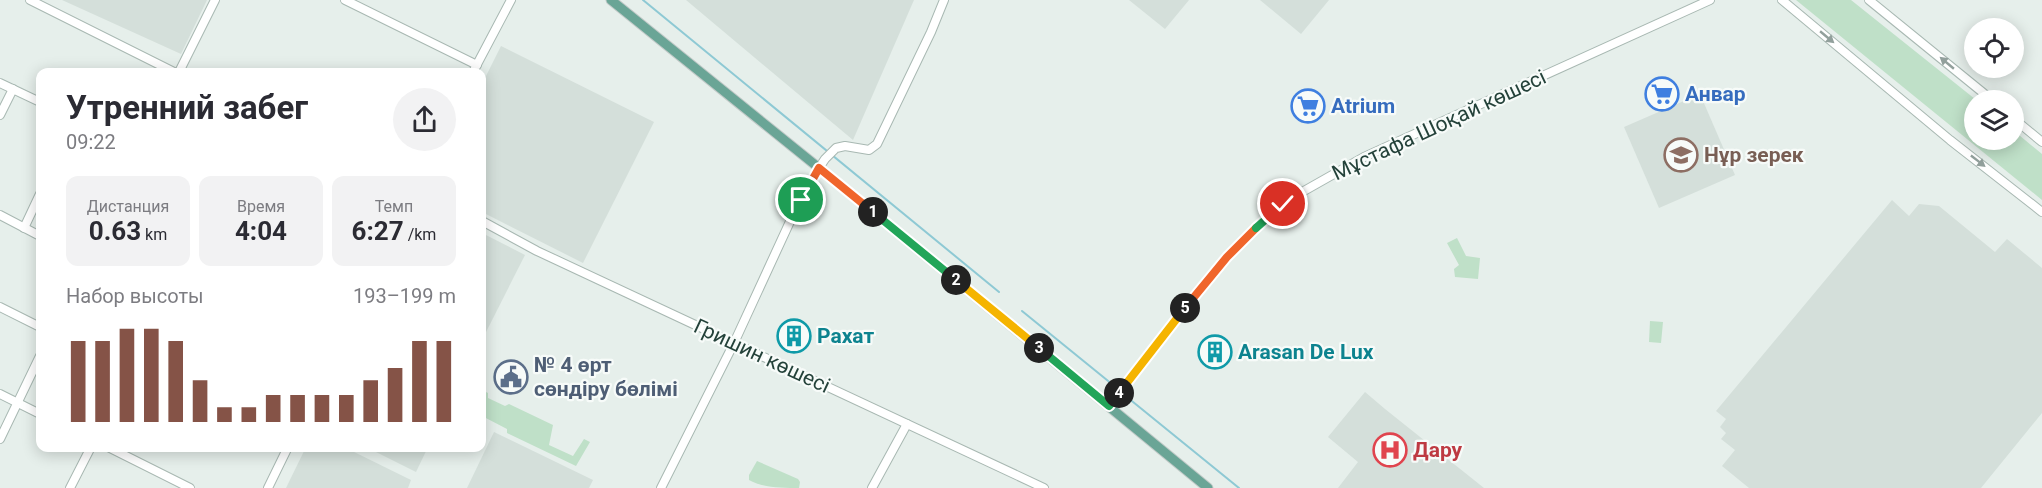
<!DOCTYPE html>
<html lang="ru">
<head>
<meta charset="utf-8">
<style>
	body { margin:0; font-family:Roboto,sans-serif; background:#f2f2f3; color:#2b2b33; height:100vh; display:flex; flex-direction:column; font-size:22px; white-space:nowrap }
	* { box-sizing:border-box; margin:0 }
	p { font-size:20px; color:#7c7c81 }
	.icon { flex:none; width:33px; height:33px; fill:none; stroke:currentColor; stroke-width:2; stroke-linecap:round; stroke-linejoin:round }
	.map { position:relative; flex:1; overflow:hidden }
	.details { position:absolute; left:36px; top:68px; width:450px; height:384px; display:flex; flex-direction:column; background:#fff; border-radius:12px; box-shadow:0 3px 15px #0003 }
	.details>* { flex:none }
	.buttons { position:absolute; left:1964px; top:18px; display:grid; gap:12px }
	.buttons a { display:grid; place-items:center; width:60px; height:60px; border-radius:50%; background:#fff; box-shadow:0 3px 15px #0003; font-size:30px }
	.pin { position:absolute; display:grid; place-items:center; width:51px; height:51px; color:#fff; margin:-26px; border:3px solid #fff; border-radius:50%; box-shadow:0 2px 6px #0007 }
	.km { position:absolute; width:30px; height:30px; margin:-15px; border-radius:50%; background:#222; color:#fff; font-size:16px; line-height:30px; text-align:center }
	.round { display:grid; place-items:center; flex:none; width:63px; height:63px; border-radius:32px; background:#f2f2f3 }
	.summary { display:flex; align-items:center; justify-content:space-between; height:102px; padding:0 30px }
	h1 { font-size:33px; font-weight:700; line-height:45px }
	.metrics { display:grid; grid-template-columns:repeat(3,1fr); gap:9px; height:102px; padding:6px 30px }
	.metrics div { display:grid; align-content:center; border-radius:12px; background:#f2f2f3; text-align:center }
	.metrics b { font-size:26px; font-weight:700 }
	.metrics small { font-size:16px; font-weight:400 }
	.metrics p { font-size:16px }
	.chart { height:168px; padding:12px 30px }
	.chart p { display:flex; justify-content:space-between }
	.chart svg { width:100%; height:108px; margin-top:6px; stroke:#855347; stroke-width:6 }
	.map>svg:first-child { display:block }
	.built { fill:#d4dfda }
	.green { fill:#bfe0c8 }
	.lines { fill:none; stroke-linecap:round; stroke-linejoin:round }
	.stream { stroke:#8ec9d4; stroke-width:2 }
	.minor-casing { stroke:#a8b8b2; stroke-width:10 }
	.major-casing { stroke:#c2cac8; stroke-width:11 }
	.minor { stroke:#fff; stroke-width:8 }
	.major { stroke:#6aa596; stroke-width:9 }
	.oneway { fill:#92a09c }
	.split-1-casing { stroke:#fff; stroke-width:12 }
	.split-2-casing { stroke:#fff; stroke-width:12 }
	.split-3-casing { stroke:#fff; stroke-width:12 }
	.split-4-casing { stroke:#fff; stroke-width:12 }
	.split-5-casing { stroke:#fff; stroke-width:12 }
	.split-6-casing { stroke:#fff; stroke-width:12 }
	.split-7-casing { stroke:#fff; stroke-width:12 }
	.split-1 { stroke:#f0652b; stroke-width:8 }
	.split-2 { stroke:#22a559; stroke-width:8 }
	.split-3 { stroke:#f5b400; stroke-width:8 }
	.split-4 { stroke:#22a559; stroke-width:8 }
	.split-5 { stroke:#f5b400; stroke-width:8 }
	.split-6 { stroke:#f0652b; stroke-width:8 }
	.split-7 { stroke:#22a559; stroke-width:8 }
	.labels { text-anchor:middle; stroke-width:4.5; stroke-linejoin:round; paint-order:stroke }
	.shop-label { font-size:21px; font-weight:bold; fill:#366cbe; stroke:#f7fbf9; text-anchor:start }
	.street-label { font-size:21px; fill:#24423a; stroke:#f7fbf9 }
	.education-label { font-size:21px; font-weight:bold; fill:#785e54; stroke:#f7fbf9; text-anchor:start }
	.culture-label { font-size:21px; font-weight:bold; fill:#0d838f; stroke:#f7fbf9; text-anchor:start }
	.service-label { font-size:21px; font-weight:bold; fill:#4e5e75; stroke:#f7fbf9; text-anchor:start }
	.health-label { font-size:21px; font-weight:bold; fill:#be3a42; stroke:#f7fbf9; text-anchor:start }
</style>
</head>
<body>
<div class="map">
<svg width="2042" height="488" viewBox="0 0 2042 488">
	<rect width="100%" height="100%" fill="#e6efeb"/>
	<g class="built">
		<polygon points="62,0 207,0 181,54"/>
		<polygon points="686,0 914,0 853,140"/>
		<polygon points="1129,0 1189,0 1165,29"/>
		<polygon points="1260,0 1329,0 1301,34"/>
		<polygon points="501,46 654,122 583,263 482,212 482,84"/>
		<polygon points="1700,94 1735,175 1659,208 1624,127"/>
		<polygon points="1892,200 1909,216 1919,204 1939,206 1995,252 2007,239 2042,268 2042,413 1981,488 1749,488 1722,466 1735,450 1721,439 1726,433 1720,427 1726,419 1716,411"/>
		<polygon points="482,233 525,255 482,340"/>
		<polygon points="1365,392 1385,409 1484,488 1338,488 1358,462 1328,437"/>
		<polygon points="494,432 593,480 589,488 467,488"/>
		<polygon points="306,447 344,447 411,480 408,488 286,488"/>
		<polygon points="366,447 428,447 416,472"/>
	</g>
	<g class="green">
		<polygon points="1796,0 1851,0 1975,99 1978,100 1974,100 1974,140 2013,140 2013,130 2042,154 2042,200"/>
		<polygon points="1457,238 1466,256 1480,258 1478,279 1455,277 1454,269 1459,265 1447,243"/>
		<polygon points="1650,321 1663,322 1661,343 1649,342"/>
		<polygon points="484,391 488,393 488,398 505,406 509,404 553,425 549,445 573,456 584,439 590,442 576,466 507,433 507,429 482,416 482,397"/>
		<path d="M 757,461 L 798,479 L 800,482 L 799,488 C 782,488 763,488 749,480 L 749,475 Z"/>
	</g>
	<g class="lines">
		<g class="stream">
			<polyline points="643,0 999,292"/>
			<polyline points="1022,311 1118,389"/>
			<polyline points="1122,393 1239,488"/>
		</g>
		<defs>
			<g id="minor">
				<polyline points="30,0 174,72"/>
				<polyline points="345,0 477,65"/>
				<polyline points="1782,0 1950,140 2042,212"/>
				<polyline points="1869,0 1992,100"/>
				<polyline points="179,72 215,0"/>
				<polyline points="473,72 511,0"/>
				<polyline points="0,83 40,102"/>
				<polyline points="0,115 13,89"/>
				<polyline points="2013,118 2042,142"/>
				<polyline points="0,215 40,236"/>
				<polyline points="482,221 537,251 1044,488"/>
				<polyline points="24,228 40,194"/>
				<polyline points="0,307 40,327"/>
				<polyline points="0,394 40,414"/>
				<polyline points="1109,406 1181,313 1227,257 1257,227 1288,200 1364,157 1710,0"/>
				<polyline points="0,439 40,356"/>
				<polyline points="108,447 190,488"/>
				<polyline points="70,488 91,447"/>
				<polyline points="268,488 288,447"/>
				<polyline points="661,488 734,343 805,189 825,159 836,148 845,146 869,150 877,144 931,32 944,0"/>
				<polyline points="872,488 907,424"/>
			</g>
			<polyline id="major" points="611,0 819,168 1208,488"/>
		</defs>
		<use href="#minor" class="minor-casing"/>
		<use href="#major" class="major-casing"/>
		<use href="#minor" class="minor"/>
		<use href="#major" class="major"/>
	</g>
	<defs><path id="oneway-solid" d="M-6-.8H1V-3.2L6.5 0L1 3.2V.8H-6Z" transform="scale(1.5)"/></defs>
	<g class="oneway">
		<use href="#oneway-solid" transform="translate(1827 37) rotate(40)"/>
		<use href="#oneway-solid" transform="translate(1947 63) rotate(-140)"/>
		<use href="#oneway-solid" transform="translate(1978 161) rotate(38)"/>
	</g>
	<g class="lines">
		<defs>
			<polyline id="split-1" points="801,200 819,168 873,212"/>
			<polyline id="split-2" points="873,212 956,280"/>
			<polyline id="split-3" points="956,280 1039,348"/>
			<polyline id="split-4" points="1039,348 1109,406 1119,393"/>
			<polyline id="split-5" points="1119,393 1185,308"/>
			<polyline id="split-6" points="1185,308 1227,257 1256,228"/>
			<polyline id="split-7" points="1256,228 1283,204"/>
		</defs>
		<use href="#split-1" class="split-1-casing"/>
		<use href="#split-2" class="split-2-casing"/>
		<use href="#split-3" class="split-3-casing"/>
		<use href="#split-4" class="split-4-casing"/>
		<use href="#split-5" class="split-5-casing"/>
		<use href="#split-6" class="split-6-casing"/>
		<use href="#split-7" class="split-7-casing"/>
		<use href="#split-1" class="split-1"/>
		<use href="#split-2" class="split-2"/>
		<use href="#split-3" class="split-3"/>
		<use href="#split-4" class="split-4"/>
		<use href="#split-5" class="split-5"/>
		<use href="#split-6" class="split-6"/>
		<use href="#split-7" class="split-7"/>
	</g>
	<defs>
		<symbol id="supermarket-ring" viewBox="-11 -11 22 22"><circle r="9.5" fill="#f7fbf9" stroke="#3f7fe0" stroke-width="1.5"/><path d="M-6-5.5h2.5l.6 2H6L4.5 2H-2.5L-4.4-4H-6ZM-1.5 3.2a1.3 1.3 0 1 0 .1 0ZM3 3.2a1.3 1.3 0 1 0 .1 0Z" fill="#3f7fe0"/></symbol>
		<symbol id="school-ring" viewBox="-11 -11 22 22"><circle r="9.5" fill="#f7fbf9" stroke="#8d6e63" stroke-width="1.5"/><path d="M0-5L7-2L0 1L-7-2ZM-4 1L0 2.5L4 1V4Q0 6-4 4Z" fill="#8d6e63"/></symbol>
		<symbol id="building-ring" viewBox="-11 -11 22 22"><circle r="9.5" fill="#f7fbf9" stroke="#0f9aa8" stroke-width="1.5"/><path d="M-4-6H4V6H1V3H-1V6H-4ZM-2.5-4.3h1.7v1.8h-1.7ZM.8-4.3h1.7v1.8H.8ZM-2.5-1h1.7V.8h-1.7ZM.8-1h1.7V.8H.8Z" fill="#0f9aa8"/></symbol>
		<symbol id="civic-ring" viewBox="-11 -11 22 22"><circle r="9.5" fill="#f7fbf9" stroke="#5c6f8a" stroke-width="1.5"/><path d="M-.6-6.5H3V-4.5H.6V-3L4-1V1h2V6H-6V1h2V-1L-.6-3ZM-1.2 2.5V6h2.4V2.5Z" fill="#5c6f8a"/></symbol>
		<symbol id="hospital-ring" viewBox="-11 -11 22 22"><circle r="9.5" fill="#f7fbf9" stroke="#e0444e" stroke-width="1.5"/><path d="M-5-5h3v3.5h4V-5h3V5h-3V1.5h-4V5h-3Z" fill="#e0444e"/></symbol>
	</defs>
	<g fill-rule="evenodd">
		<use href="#supermarket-ring" x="1643" y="75" width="38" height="38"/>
		<use href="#supermarket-ring" x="1289" y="87" width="38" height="38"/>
		<use href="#school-ring" x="1662" y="136" width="38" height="38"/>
		<use href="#building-ring" x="775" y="317" width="38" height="38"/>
		<use href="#building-ring" x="1196" y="333" width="38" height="38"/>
		<use href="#civic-ring" x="492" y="358" width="38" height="38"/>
		<use href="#hospital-ring" x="1371" y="431" width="38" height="38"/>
	</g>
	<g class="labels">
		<g class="shop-label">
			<text x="1685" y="101">Анвар</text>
			<text x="1331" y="113">Atrium</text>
		</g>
		<g class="street-label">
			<text transform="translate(1439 125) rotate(-25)" y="7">Мұстафа Шоқай көшесі</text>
			<text transform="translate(762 356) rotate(25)" y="7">Гришин көшесі</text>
		</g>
		<g class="education-label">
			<text x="1704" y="162">Нұр зерек</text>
		</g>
		<g class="culture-label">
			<text x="817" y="343">Рахат</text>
			<text x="1238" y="359">Arasan De Lux</text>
		</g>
		<g class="service-label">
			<text x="534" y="372">№ 4 өрт<tspan x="534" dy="24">сөндіру бөлімі</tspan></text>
		</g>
		<g class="health-label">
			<text x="1413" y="457">Дару</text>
		</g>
	</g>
</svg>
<div class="buttons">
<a><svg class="icon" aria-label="locate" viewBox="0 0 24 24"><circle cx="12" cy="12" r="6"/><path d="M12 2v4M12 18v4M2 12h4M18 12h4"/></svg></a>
<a><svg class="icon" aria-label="layers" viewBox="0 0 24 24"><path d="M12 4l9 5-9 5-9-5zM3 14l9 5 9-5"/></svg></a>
</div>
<div class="pin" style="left:801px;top:200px;background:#1e9e55"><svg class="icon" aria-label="arrive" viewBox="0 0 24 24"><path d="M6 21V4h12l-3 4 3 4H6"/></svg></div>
<div class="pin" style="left:1283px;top:204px;background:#d93025"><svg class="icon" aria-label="check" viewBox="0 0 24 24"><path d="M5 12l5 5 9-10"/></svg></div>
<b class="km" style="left:873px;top:212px">1</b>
<b class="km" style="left:956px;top:280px">2</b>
<b class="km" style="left:1039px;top:348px">3</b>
<b class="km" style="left:1119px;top:393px">4</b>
<b class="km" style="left:1185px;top:308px">5</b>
<section class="details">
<div class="summary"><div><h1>Утренний забег</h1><p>09:22</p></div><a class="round"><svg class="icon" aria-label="share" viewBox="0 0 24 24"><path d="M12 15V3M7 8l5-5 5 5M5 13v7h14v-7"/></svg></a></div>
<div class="metrics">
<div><p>Дистанция</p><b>0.63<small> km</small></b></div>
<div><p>Время</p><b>4:04</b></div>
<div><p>Темп</p><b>6:27<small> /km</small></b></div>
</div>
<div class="chart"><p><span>Набор высоты</span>193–199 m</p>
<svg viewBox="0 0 160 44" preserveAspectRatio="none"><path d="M5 44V11M15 44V11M25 44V6M35 44V6M45 44V11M55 44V27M65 44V38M75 44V38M85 44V33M95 44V33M105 44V33M115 44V33M125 44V27M135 44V22M145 44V11M155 44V11"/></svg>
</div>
</section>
</div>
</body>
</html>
